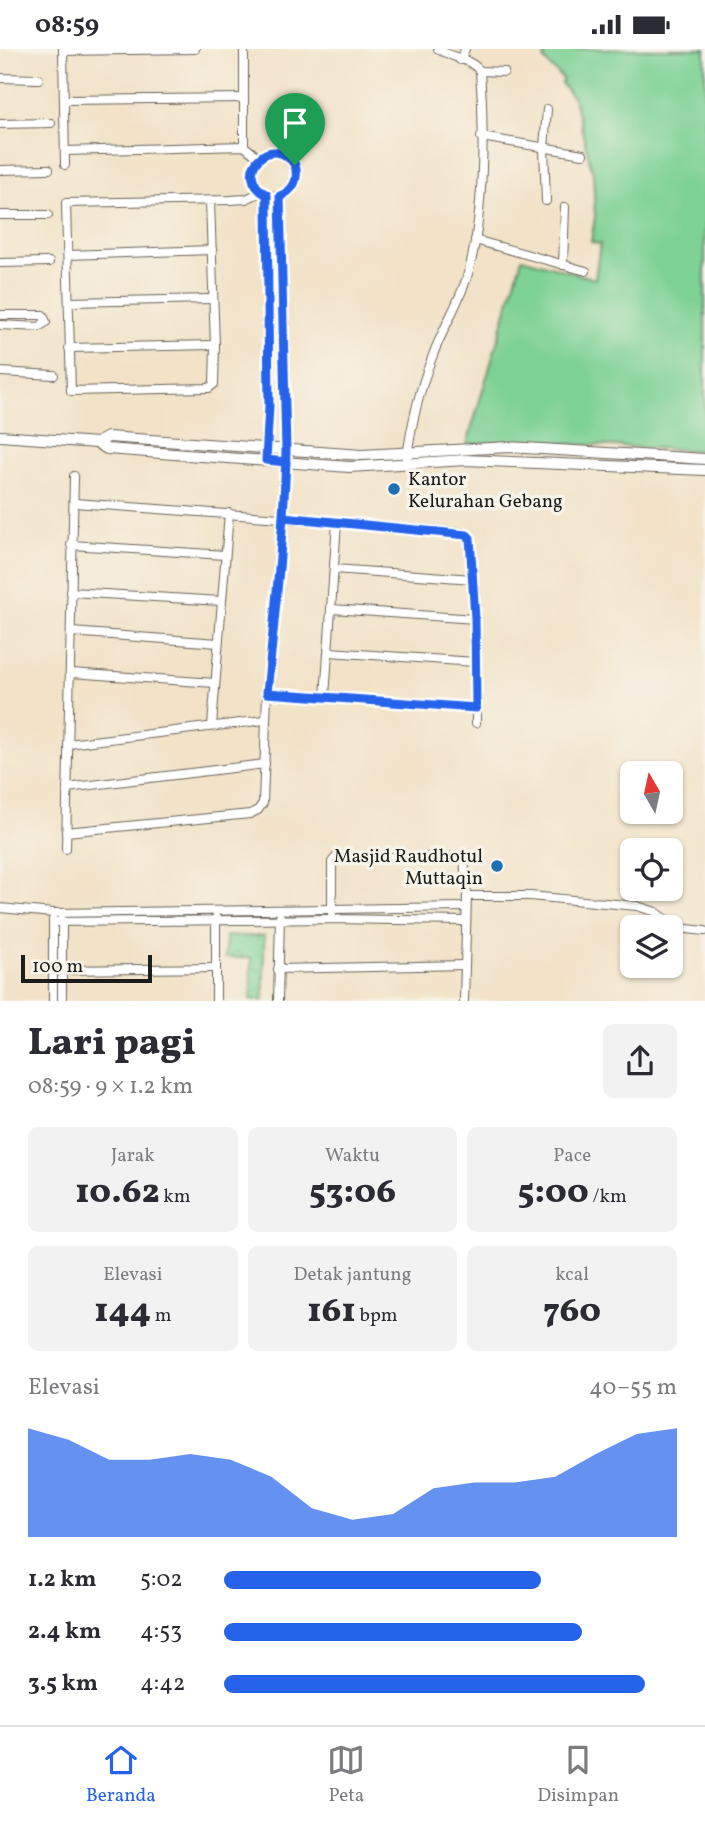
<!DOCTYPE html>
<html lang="id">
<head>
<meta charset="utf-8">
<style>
	body { margin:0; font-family:Vollkorn,serif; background:#f2f2f3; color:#2b2b33; height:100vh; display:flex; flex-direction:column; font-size:26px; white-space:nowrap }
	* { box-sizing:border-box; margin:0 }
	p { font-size:23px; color:#7c7c81 }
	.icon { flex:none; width:38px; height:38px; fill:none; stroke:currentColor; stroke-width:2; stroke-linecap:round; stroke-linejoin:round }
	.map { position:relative; height:952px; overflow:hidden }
	.panel { display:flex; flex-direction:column; background:#fff; flex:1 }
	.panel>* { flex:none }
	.needle { width:46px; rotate:351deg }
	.controls { position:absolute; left:620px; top:712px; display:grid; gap:14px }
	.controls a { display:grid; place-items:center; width:63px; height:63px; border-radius:10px; background:#fff; box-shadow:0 2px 5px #0004; font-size:35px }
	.scale { position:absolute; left:21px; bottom:18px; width:131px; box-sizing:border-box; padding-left:7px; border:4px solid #1c1c1c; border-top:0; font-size:19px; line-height:24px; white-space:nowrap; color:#1c1c1c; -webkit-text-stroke:5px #f7f3e8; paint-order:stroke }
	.pin { position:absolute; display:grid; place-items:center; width:60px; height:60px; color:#fff; margin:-72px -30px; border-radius:50% 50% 50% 0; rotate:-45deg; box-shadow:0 0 7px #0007 }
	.pin .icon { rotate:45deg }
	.round { display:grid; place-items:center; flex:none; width:74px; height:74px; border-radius:10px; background:#f2f2f3 }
	.summary { display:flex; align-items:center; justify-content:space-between; height:119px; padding:0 28px }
	h1 { font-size:38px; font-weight:800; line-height:52px }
	.metrics { display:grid; grid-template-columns:repeat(3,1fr); gap:10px; height:119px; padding:7px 28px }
	.metrics div { display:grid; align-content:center; border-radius:10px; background:#f2f2f3; text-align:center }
	.metrics b { font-size:35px; font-weight:800 }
	.metrics small { font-size:19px; font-weight:400 }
	.metrics p { font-size:19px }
	.chart { height:196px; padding:14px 28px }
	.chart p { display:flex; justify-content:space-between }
	.chart svg { width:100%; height:126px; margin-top:7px; fill:#2563eb; opacity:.7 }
	ul { padding:0 28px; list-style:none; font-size:23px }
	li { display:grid; grid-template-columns:112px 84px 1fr; align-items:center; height:52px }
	li i { height:18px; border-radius:9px; background:#2563eb }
	.status { display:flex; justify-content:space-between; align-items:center; height:49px; padding:0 35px; background:#fff; direction:ltr }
	.status svg { height:19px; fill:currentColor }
	.tab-bar { display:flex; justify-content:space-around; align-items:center; height:98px; border-top:2px solid #e1e1e2; background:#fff; font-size:19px; color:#7c7c81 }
	.tab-bar a { display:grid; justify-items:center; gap:4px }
	.tab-bar .current { color:#2563eb }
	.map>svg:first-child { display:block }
	.grass { fill:#7ed194; stroke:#4d7658; stroke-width:2 }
	.park { fill:url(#park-crowns); stroke:#4d7658; stroke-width:2 }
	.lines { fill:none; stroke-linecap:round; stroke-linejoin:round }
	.minor-casing { stroke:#676158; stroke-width:10 }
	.tertiary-casing { stroke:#676158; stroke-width:12 }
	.minor { stroke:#fff; stroke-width:8 }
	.tertiary { stroke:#fff; stroke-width:10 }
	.route-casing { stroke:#fff; stroke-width:14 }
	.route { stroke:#2563eb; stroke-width:9 }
	.poi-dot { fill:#1f6fb2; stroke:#f7f3e8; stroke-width:2.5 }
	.labels { text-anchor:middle; stroke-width:7; stroke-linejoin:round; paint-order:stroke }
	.poi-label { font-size:19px; fill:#1c1c1c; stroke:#f7f3e8; text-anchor:start }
</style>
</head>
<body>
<div class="status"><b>08:59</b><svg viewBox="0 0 49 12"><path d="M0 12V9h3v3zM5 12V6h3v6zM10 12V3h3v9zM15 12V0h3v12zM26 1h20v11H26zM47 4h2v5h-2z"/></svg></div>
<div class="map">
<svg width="705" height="952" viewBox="0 0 705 952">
	<defs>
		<pattern id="park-crowns" width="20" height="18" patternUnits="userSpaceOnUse" patternTransform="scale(1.75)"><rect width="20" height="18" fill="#7ed194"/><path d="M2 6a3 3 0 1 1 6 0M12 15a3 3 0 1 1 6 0" fill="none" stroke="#6cb37f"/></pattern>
	</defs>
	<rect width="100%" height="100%" fill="#f7f3e8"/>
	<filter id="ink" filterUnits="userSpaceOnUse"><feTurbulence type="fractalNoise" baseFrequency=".0143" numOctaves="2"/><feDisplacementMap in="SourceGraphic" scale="14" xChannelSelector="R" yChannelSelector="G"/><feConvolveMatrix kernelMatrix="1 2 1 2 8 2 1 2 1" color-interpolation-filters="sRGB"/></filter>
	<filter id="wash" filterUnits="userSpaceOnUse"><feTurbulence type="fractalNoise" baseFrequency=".00686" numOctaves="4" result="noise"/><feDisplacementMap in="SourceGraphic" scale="28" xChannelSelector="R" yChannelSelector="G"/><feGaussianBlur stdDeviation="1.57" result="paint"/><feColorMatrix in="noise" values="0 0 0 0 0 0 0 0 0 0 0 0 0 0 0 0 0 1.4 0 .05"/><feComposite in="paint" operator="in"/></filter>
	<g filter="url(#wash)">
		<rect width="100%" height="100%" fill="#f2e2c7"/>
		<polygon class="grass" points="546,0 705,0 705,402 521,392 467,395 522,209 595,230 600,195 591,193 595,168 593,125 574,50 561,34 563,30 544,11"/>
		<polygon class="park" points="226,887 264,887 264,951 251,951 251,909 225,909"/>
	</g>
	<g filter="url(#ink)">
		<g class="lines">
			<defs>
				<g id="minor">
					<polyline points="63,0 65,116"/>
					<polyline points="244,0 244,97"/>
					<polyline points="63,2 195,0"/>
					<polyline points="460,11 465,0"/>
					<polyline points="480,22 504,23"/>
					<polyline points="0,29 39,30"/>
					<polyline points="64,51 244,49"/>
					<polyline points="0,75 51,74"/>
					<polyline points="481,88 583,105"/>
					<polyline points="65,102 244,97 259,109"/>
					<circle cx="275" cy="125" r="22"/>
					<polyline points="0,121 49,120"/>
					<polyline points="210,152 215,296 214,335 209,339 71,342 66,154 230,151 246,150 261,143"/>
					<polyline points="546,152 544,99 547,60"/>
					<polyline points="0,166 48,166"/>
					<polyline points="475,191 586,222"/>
					<polyline points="68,206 212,201"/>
					<polyline points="0,214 49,213"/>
					<polyline points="563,216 565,158"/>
					<polyline points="69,253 212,250"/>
					<polyline points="0,266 43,266 46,273 39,278 0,276"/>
					<polyline points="69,299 215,296"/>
					<polyline points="0,323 54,326"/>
					<polyline points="266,410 269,357 267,146"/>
					<path d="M 406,414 C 411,377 419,341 433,306 C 443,279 458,256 467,228 C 484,172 485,80 480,22 C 470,9 451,9 438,0"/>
					<polyline points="75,454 337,473 325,648"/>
					<polyline points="337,473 463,484 470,489 475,570 476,674"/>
					<polyline points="71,496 225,506"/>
					<polyline points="334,520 473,530"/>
					<polyline points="71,543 221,552"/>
					<polyline points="332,560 475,570"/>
					<polyline points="71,583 218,594"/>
					<polyline points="329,603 475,613"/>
					<polyline points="71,624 215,634"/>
					<polyline points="267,644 476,659"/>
					<polyline points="212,677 229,464"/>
					<polyline points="68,695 265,671"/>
					<polyline points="67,739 265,715"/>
					<polyline points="66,783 250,765 258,761 263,754 267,644 283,469 286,401 280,147"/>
					<polyline points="66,800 74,427"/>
					<polyline points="467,847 530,847 637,857 656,863 678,879 705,882"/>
					<polyline points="0,859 53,864 465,858"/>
					<polyline points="332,864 332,813 336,808 464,808 467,847 464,952"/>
					<polyline points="216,869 216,952"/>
					<polyline points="53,871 53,952"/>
					<polyline points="62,871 62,952"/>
					<polyline points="53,873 332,870 466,872"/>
					<polyline points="278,920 465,916"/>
					<polyline points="62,921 216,919"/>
					<polyline points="278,952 280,868"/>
				</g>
				<g id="tertiary">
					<polyline points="0,387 97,394 107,400 349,418 466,411 705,421"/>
					<polyline points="97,394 108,388 362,406 509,398 705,410"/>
				</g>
			</defs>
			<use href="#minor" class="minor-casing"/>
			<use href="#tertiary" class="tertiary-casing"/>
			<use href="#minor" class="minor"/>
			<use href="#tertiary" class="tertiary"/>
		</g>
	</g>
	<g class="lines" filter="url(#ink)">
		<defs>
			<path id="route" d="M 295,116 C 299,130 294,141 280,147 L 286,401 C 284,482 275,563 267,644 L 476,659 L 475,570 L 470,489 L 467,486 L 283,468 L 286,413 L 266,411 L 269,357 L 267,146 C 230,126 272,81 295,116"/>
		</defs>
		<use href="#route" class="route-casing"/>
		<use href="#route" class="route"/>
	</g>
	<g class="poi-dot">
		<circle cx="394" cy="440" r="7"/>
		<circle cx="497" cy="817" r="7"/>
	</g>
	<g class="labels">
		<g class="poi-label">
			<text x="408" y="436">Kantor<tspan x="408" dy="22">Kelurahan Gebang</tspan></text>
			<text x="483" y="813" text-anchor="end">Masjid Raudhotul<tspan x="483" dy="22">Muttaqin</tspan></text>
		</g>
	</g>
</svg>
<div class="controls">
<a><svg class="needle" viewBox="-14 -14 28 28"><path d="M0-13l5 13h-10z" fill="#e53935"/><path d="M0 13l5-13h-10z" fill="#7c7c81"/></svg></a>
<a><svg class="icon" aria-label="locate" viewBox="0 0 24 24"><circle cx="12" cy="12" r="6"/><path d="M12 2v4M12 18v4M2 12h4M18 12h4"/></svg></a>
<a><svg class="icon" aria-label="layers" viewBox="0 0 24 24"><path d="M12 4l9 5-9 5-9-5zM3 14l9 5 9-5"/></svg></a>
</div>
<div class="scale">100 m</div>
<div class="pin" style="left:295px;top:116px;background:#1e9e55"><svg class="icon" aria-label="arrive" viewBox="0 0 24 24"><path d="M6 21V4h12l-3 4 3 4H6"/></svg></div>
</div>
<section class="panel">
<div class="summary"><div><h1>Lari pagi</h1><p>08:59 · 9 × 1.2 km</p></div><a class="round"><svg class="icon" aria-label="share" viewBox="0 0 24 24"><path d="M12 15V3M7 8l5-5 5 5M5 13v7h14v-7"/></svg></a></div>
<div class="metrics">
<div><p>Jarak</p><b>10.62<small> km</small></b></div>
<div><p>Waktu</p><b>53:06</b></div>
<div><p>Pace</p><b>5:00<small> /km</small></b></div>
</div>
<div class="metrics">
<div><p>Elevasi</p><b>144<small> m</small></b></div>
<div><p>Detak jantung</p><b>161<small> bpm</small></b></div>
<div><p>kcal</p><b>760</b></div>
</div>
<div class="chart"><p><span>Elevasi</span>40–55 m</p>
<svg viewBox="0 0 160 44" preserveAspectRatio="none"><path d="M0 44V6L10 10L20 17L30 17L40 15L50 17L60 23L70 34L80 38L90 36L100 27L110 25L120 25L130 23L140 15L150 8L160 6V44z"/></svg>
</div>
<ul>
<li><b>1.2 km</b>5:02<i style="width:70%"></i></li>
<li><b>2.4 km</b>4:53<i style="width:79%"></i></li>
<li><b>3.5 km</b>4:42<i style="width:93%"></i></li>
</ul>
</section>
<nav class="tab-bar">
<a class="current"><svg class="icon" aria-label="home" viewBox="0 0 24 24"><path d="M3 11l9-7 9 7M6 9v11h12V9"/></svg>Beranda</a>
<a><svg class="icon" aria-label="map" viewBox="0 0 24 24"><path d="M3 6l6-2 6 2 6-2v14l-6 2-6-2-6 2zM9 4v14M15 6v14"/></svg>Peta</a>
<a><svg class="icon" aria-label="saved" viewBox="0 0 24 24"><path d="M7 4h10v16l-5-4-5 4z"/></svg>Disimpan</a>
</nav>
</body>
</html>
